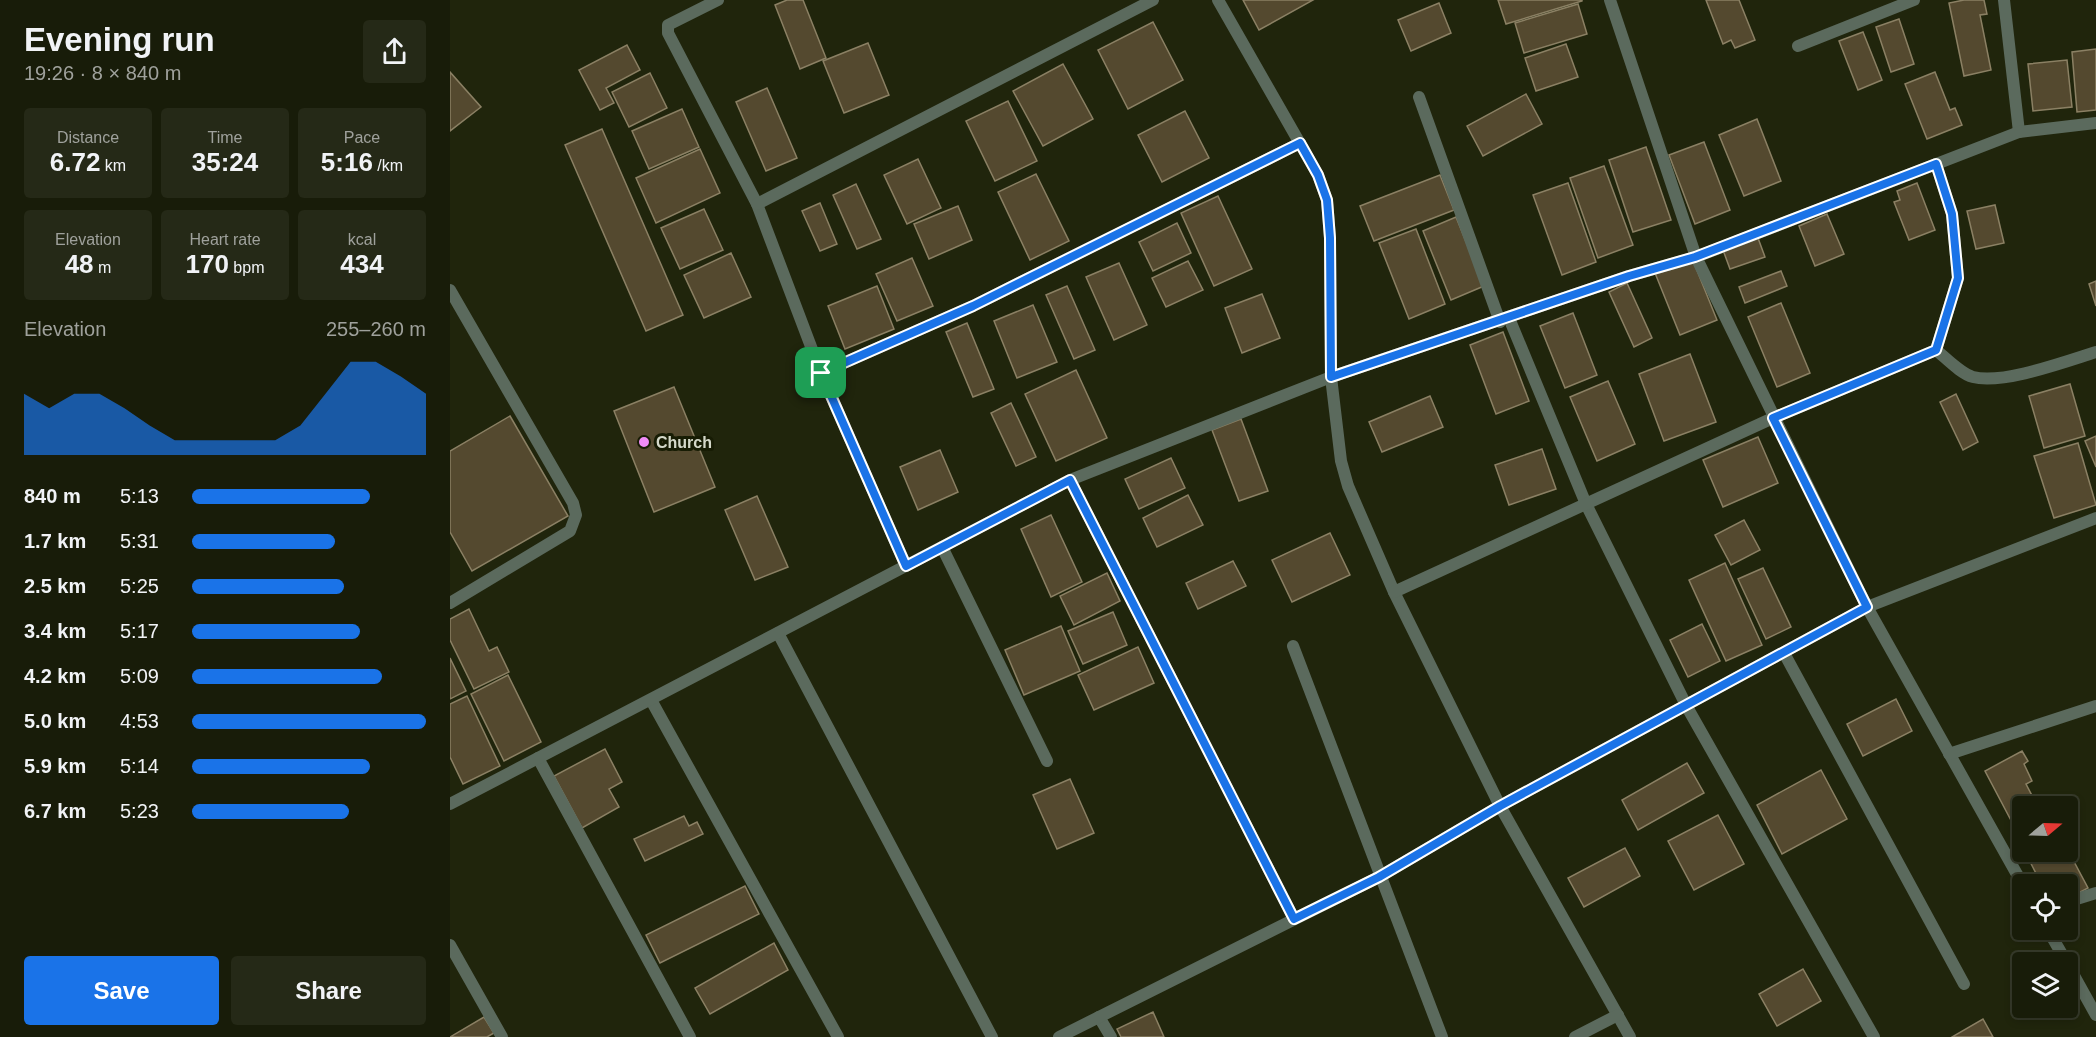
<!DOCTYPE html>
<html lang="en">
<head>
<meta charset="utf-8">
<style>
	body { margin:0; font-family:Arial,sans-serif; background:#252917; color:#f1f3f6; height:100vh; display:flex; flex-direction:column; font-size:22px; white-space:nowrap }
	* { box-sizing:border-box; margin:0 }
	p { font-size:20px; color:#9fa19c }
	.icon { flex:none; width:33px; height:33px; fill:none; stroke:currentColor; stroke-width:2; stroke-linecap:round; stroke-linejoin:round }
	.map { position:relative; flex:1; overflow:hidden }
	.drawer { display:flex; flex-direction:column; background:#181c09; width:450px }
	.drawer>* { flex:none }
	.needle { width:39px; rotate:71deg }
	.buttons { position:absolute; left:1562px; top:796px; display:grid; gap:12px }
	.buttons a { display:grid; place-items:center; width:66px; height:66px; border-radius:6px; background:#181c09; box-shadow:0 3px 9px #0003,0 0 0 2px #363a2a; font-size:30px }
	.pin { position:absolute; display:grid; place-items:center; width:51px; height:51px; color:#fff; margin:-26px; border-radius:12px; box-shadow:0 3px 9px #0006 }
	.round { display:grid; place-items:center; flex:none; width:63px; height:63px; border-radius:6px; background:#252917 }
	.headline { display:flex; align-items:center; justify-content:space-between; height:102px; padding:0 24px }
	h1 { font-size:33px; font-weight:600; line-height:45px }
	.metrics { display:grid; grid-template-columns:repeat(3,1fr); gap:9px; height:102px; padding:6px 24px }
	.metrics div { display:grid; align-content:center; border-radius:6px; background:#252917; text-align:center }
	.metrics b { font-size:26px; font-weight:600 }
	.metrics small { font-size:16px; font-weight:400 }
	.metrics p { font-size:16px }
	.chart { height:168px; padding:12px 24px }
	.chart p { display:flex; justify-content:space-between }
	.chart svg { width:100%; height:108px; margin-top:6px; fill:#1a73e8; opacity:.7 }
	.action { display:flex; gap:12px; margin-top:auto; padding:12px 24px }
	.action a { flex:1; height:69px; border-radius:6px; background:#1a73e8; color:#fff; font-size:24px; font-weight:600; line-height:69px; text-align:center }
	.action a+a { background:#252917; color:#f1f3f6 }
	ul { padding:0 24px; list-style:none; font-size:20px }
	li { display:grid; grid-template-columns:96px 72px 1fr; align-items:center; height:45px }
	li i { height:15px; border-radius:8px; background:#1a73e8 }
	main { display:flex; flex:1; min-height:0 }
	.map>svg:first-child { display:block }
	.building { fill:#54492f; stroke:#8b8064; stroke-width:1.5 }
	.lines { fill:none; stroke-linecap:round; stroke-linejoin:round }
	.street { stroke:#5b6a5d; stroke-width:12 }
	.route-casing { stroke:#fff; stroke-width:12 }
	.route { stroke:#1a73e8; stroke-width:8 }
	.poi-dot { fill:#ef8bf7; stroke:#171c04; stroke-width:2 }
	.labels { text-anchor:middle; stroke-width:6; stroke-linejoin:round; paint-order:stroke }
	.poi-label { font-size:16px; font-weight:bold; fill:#d4d8c9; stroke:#171c04; text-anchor:start }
</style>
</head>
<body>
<main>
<section class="drawer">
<div class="headline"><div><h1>Evening run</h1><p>19:26 · 8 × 840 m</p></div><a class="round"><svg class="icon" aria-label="share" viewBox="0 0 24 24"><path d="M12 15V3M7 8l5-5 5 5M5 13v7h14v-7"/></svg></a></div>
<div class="metrics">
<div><p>Distance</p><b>6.72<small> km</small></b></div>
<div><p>Time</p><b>35:24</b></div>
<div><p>Pace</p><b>5:16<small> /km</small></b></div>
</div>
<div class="metrics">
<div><p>Elevation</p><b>48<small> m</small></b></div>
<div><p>Heart rate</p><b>170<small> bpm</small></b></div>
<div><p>kcal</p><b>434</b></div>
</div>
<div class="chart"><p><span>Elevation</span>255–260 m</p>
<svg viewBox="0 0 160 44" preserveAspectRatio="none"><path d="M0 44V19L10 25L20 19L30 19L40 25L50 32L60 38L70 38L80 38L90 38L100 38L110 32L120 19L130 6L140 6L150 12L160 19V44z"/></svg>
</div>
<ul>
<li><b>840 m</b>5:13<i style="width:76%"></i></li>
<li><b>1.7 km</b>5:31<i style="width:61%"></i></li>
<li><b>2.5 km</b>5:25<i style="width:65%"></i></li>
<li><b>3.4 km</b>5:17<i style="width:72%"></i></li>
<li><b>4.2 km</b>5:09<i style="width:81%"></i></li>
<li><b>5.0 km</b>4:53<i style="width:100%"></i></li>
<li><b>5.9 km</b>5:14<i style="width:76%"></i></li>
<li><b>6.7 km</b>5:23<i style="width:67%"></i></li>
</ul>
<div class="action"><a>Save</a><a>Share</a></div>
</section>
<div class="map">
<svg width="1646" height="1037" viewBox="0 0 1646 1037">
	<rect width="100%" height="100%" fill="#20250c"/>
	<g class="building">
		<polygon points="337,0 353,0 376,58 350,69 325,5"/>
		<polygon points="793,0 863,0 809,30"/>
		<polygon points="1048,0 1132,0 1132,1 1056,24"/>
		<polygon points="1256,0 1289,0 1305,40 1285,48 1281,40 1273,44"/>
		<polygon points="1514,0 1534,0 1537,14 1530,15 1541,70 1514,76 1499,3"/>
		<polygon points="989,3 1001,33 961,51 948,20"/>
		<polygon points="1128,4 1137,34 1074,53 1065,23"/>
		<polygon points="1449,19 1464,64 1441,72 1426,27"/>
		<polygon points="703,22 733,80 678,109 648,50"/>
		<polygon points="1413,32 1432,80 1408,90 1389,41"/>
		<polygon points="418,43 439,95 394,113 373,61"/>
		<polygon points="1116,44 1128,77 1086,91 1075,58"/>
		<polygon points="177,45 190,70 156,88 164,103 150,110 129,70"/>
		<polygon points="1646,49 1646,110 1627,112 1622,52"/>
		<polygon points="1617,60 1622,107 1583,111 1578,64"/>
		<polygon points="613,64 643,119 593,146 563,91"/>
		<polygon points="0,72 31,107 0,131"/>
		<polygon points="1485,72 1500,110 1505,108 1512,125 1477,139 1455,84"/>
		<polygon points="200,73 217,108 179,127 162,92"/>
		<polygon points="317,88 347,158 316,171 286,102"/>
		<polygon points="1076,94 1092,124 1033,156 1017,126"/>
		<polygon points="558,101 587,161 545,181 516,121"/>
		<polygon points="232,109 249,147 199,169 182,131"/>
		<polygon points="735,111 759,158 712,182 688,135"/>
		<polygon points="1307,119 1331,181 1294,196 1269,135"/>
		<polygon points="152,129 233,315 196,331 115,145"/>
		<polygon points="1254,142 1280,210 1245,224 1219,155"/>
		<polygon points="1196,147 1221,220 1183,232 1159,160"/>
		<polygon points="250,149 270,193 206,223 186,178"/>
		<polygon points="468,159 491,208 457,224 434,175"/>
		<polygon points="1154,166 1183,245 1148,258 1120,178"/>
		<polygon points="586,174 619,241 580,260 548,192"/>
		<polygon points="990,175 1004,210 924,241 910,206"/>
		<polygon points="1118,183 1146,262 1112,275 1083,195"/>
		<polygon points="1467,183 1485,230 1459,240 1444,202 1450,200 1447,191"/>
		<polygon points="406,184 431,239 407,249 383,195"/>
		<polygon points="768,196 802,269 764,286 731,213"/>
		<polygon points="370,203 387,244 370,251 352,211"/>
		<polygon points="1545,205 1554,243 1526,249 1517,211"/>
		<polygon points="508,206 522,240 479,259 464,224"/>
		<polygon points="254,209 273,250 230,269 211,228"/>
		<polygon points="1377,214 1394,254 1365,266 1349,226"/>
		<polygon points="1006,217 1034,286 1001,300 973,231"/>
		<polygon points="727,223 741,253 703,271 689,242"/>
		<polygon points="966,229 995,304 959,319 929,243"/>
		<polygon points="1308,238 1315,257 1280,269 1273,250"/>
		<polygon points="281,253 301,297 254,318 234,275"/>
		<polygon points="462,258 483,306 447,321 426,274"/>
		<polygon points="1242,258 1267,320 1230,335 1205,273"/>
		<polygon points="738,261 753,290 716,307 702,278"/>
		<polygon points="669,263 697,325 664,340 636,277"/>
		<polygon points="1331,271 1337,286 1295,303 1289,287"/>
		<polygon points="1646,281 1646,306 1639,284"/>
		<polygon points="1177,283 1202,338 1184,347 1159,292"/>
		<polygon points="427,286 444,329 395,349 378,306"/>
		<polygon points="617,286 645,350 624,359 596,295"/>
		<polygon points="812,294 830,338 792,353 775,308"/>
		<polygon points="1331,303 1360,373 1327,387 1298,317"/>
		<polygon points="583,305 607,362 567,378 544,321"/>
		<polygon points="1123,313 1147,375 1115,388 1090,326"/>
		<polygon points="517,323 544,389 523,397 496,332"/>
		<polygon points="1053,332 1079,401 1046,414 1020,345"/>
		<polygon points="1240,354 1266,422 1214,441 1189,374"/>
		<polygon points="626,370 657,438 606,461 575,394"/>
		<polygon points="1158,381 1185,444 1147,461 1120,397"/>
		<polygon points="1620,384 1635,436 1594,448 1579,396"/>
		<polygon points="224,387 265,487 204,512 164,411"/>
		<polygon points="1506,394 1528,442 1513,450 1490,402"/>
		<polygon points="980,396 993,427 932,452 919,422"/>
		<polygon points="561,403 586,457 566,466 541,413"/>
		<polygon points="60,416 118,516 22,571 0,532 0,451"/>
		<polygon points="791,419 818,491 789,501 762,430"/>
		<polygon points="1646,436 1646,467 1635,441"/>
		<polygon points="1308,437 1328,483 1273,507 1253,460"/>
		<polygon points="1628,443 1646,505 1604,518 1584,456"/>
		<polygon points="1092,449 1106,489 1059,505 1045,465"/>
		<polygon points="490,450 508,492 468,510 450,467"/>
		<polygon points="721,458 735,488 689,509 675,479"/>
		<polygon points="738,495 753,525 707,547 693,518"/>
		<polygon points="307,496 338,567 305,580 275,510"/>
		<polygon points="601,515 632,582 601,597 571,529"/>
		<polygon points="1294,520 1310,550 1281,565 1265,535"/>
		<polygon points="880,533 900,575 842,602 822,560"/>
		<polygon points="783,561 796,586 748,609 736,583"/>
		<polygon points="1275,563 1312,645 1276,661 1239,580"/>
		<polygon points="1313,568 1341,627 1316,639 1288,579"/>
		<polygon points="657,573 670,601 624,625 610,596"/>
		<polygon points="19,609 39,651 47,647 59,672 24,689 0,640 0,619"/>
		<polygon points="663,612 677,645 633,664 618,631"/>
		<polygon points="1252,624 1270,661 1238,677 1220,640"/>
		<polygon points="611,626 630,671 574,695 555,650"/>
		<polygon points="688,647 704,683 644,710 628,675"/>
		<polygon points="0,658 16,691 0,699"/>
		<polygon points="58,675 91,742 54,761 21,694"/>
		<polygon points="17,696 50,766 13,784 0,757 0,704"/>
		<polygon points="1446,699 1462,731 1413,756 1397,724"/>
		<polygon points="155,749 172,782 159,789 169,807 132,828 104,776"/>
		<polygon points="1572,751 1578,761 1574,764 1582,781 1576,784 1588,807 1572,807 1572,822 1564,826 1535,771"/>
		<polygon points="1237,763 1254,793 1188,830 1172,800"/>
		<polygon points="1371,770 1397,819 1332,854 1307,805"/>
		<polygon points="620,779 644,833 607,849 583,795"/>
		<polygon points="1268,815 1294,864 1244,890 1218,841"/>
		<polygon points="234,816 239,826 247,822 253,834 195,861 184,839"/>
		<polygon points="1175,848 1190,876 1134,907 1118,878"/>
		<polygon points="1575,852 1611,852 1615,861 1622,858 1638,888 1617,899 1617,885 1592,885"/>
		<polygon points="295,886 309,914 210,963 196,935"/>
		<polygon points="324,943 338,970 260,1014 245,988"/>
		<polygon points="1353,969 1371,1001 1327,1026 1309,994"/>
		<polygon points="703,1012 714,1037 671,1037 667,1029"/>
		<polygon points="34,1017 44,1033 37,1037 0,1037"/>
		<polygon points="1533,1019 1543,1037 1502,1037"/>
	</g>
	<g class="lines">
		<g class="street">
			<polyline points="268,0 218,25 218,33 307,204 371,373 456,566"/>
			<polyline points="768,0 868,175 877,200 880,238 881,377 891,461 898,486 944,592 1050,806 1180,1037"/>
			<polyline points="1160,0 1246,257 1417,607 1573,885"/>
			<polyline points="1554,0 1569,132"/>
			<polyline points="1348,46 1464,0"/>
			<polyline points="969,97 1050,322"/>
			<polyline points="307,204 703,0"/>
			<polyline points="0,290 123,503 126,515 120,531 0,603"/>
			<polyline points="1059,318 1136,504 1237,707 1424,1037"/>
			<polyline points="1486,350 1508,278 1502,214 1486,164"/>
			<polyline points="371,373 523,306 850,143"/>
			<polyline points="620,480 844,919"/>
			<polyline points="492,547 597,761"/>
			<path d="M 944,592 L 1323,418 L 1486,350 C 1496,358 1511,374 1523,377 C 1552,385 1617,361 1646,352"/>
			<polyline points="328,633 542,1037"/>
			<polyline points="843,646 992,1037"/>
			<polyline points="1334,653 1514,984"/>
			<polyline points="201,700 388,1037"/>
			<polyline points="1499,754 1646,706"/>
			<polyline points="88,758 240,1037"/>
			<polyline points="0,804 620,480 881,377 1179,276 1246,257 1569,132 1646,123"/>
			<polyline points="1617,902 1646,893"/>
			<polyline points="1598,930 1617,963"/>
			<polyline points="0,945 52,1037"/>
			<polyline points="1617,963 1646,1015"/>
			<polyline points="649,1017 661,1037"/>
			<polyline points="609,1037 929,877 1050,806 1417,607 1646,518"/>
			<polyline points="1125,1037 1168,1015"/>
		</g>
	</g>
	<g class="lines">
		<defs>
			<polygon id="route" points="850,143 868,175 877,200 880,238 881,377 1179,276 1245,257 1486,164 1502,214 1508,278 1486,350 1323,418 1417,607 1050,806 929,877 844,919 620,480 456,566 371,373 523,306"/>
		</defs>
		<use href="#route" class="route-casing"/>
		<use href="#route" class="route"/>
	</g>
	<circle class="poi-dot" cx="194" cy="442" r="6"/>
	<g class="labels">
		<g class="poi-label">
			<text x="206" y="448">Church</text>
		</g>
	</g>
</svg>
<div class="buttons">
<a><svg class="needle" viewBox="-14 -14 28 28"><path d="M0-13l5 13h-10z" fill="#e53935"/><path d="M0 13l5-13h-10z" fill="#9fa19c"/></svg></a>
<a><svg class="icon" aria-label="locate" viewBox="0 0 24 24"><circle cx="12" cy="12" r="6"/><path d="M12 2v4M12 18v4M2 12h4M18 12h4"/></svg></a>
<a><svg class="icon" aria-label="layers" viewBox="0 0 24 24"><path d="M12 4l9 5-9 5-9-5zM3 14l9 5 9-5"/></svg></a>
</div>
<div class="pin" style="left:371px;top:373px;background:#1e9e55"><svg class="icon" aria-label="arrive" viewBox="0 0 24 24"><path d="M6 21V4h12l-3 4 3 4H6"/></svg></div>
</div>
</main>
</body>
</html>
